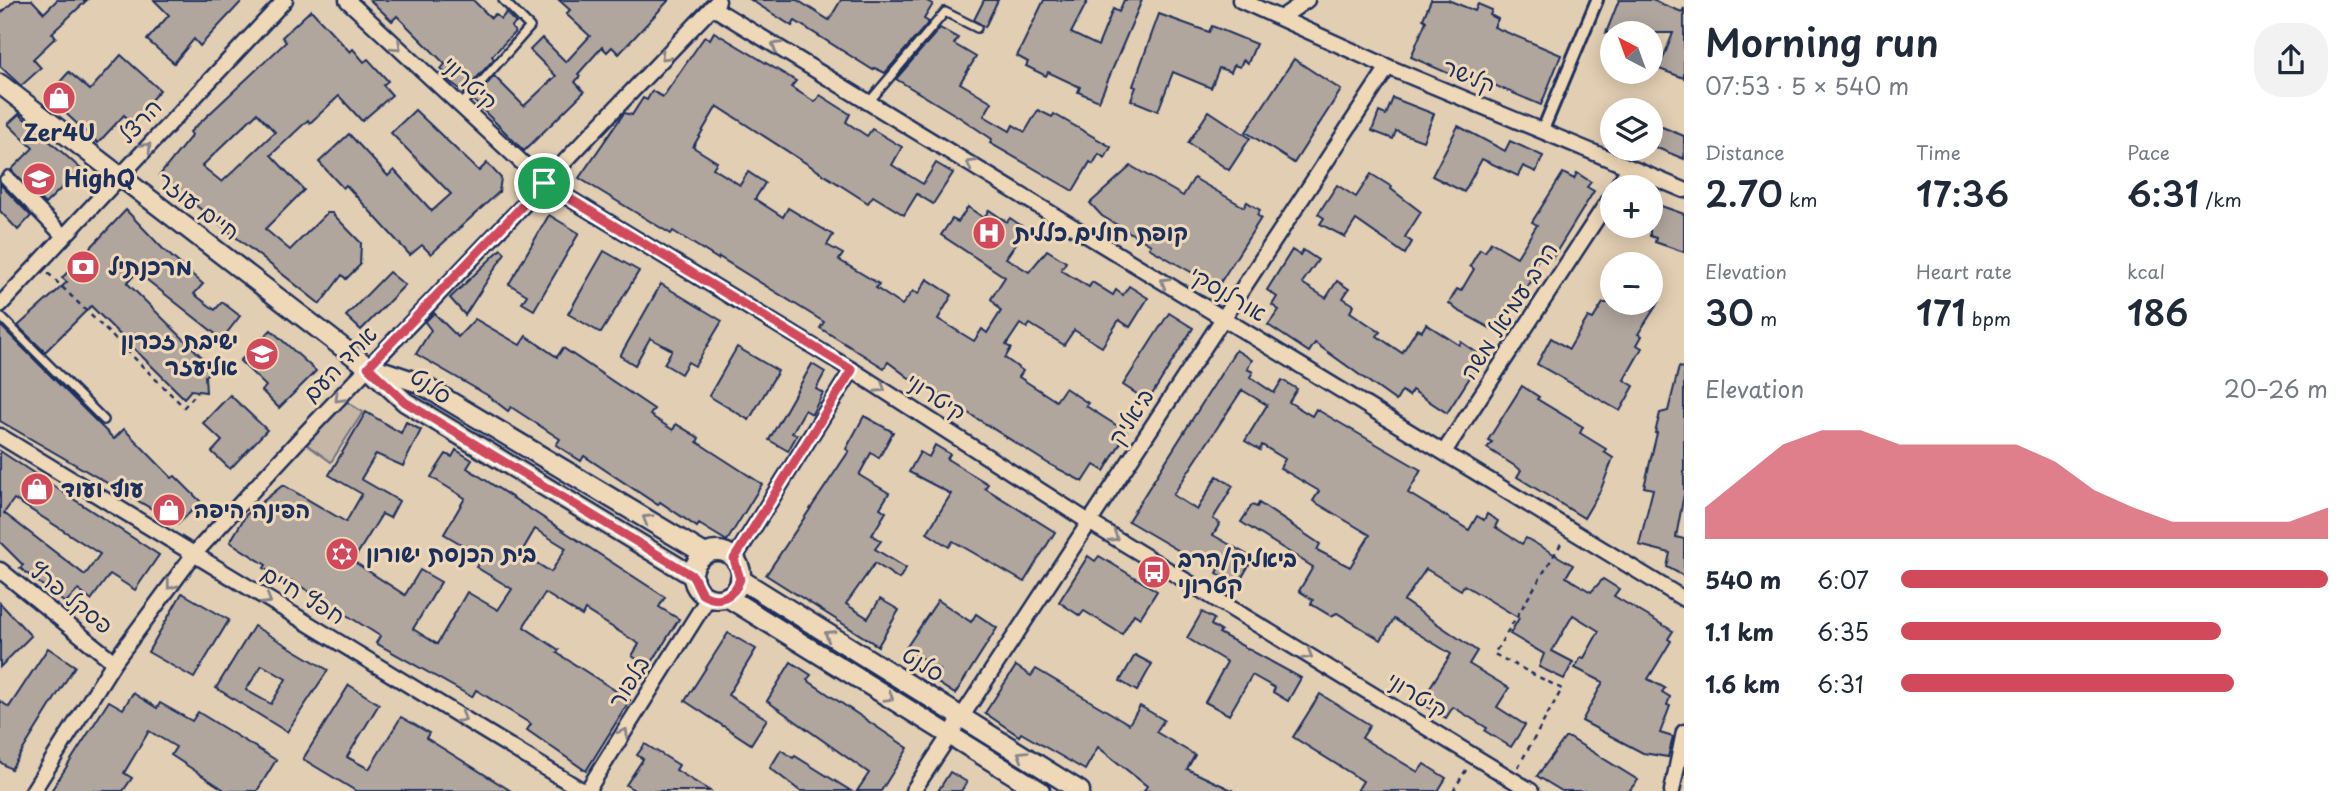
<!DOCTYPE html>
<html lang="en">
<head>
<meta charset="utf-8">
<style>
	body { margin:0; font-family:"Playpen Sans","Playpen Sans Hebrew",sans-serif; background:#f2f2f3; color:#1f2937; height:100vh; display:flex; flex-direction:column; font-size:26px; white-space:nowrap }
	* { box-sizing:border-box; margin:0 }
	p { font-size:23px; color:#747a83 }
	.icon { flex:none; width:38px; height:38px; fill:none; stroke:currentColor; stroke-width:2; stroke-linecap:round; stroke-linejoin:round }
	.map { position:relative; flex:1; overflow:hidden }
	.panel { display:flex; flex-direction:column; background:#fff; width:665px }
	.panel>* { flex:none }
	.needle { width:46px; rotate:319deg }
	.buttons { position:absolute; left:1600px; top:21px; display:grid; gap:14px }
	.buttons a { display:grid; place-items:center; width:63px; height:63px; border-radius:50%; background:#fff; box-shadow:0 4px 18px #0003; font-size:35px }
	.pin { position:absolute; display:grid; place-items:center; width:60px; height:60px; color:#fff; margin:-30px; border:4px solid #fff; border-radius:50%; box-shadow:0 2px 7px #0007 }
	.round { display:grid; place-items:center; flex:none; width:74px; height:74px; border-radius:28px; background:#f2f2f3 }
	.overview { display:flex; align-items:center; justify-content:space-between; height:119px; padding:0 21px }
	h1 { font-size:38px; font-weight:600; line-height:52px }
	.stats { display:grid; grid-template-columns:repeat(3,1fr); gap:10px; height:119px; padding:7px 21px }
	.stats div { display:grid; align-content:center }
	.stats b { font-size:35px; font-weight:600 }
	.stats small { font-size:19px; font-weight:400 }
	.stats p { font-size:19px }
	.chart { height:196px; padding:14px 21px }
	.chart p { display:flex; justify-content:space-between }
	.chart svg { width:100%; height:126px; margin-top:7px; fill:#d1495b; opacity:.7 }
	ul { padding:0 21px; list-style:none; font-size:23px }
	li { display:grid; grid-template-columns:112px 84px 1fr; align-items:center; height:52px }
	li i { height:18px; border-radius:9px; background:#d1495b }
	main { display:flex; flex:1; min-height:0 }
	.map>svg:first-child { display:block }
	.green { fill:#c5b6a6; stroke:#707282; stroke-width:2 }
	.building { fill:#b1a69e; stroke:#1b2f5e; stroke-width:2; fill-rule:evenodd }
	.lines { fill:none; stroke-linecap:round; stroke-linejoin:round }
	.service-casing { stroke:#1b2f5e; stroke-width:12 }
	.pedestrian-casing { stroke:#1b2f5e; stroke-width:16 }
	.minor-casing { stroke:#1b2f5e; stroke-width:19 }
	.tertiary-casing { stroke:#1b2f5e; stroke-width:23 }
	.path { stroke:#1b2f5e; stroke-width:2.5; stroke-dasharray:5 5; stroke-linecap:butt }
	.service { stroke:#efd8b8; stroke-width:7 }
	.pedestrian { stroke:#efd8b8; stroke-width:10 }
	.minor { stroke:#efd8b8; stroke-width:14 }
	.tertiary { stroke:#efd8b8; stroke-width:18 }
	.oneway { stroke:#85848b }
	.route-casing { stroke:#fff; stroke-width:14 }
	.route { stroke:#d1495b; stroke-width:9 }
	.labels { text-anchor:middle; stroke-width:6; stroke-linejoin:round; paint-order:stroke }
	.street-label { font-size:23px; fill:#1b2f5e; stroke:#efd8b8 }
	.poi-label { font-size:23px; font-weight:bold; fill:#1b2f5e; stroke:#efd8b8; text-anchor:start }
</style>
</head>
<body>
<main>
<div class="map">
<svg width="1684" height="791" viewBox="0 0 1684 791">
	<rect width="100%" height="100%" fill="#e2ceb3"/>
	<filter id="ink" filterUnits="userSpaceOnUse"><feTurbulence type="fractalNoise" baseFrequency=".0143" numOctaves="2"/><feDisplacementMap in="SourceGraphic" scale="14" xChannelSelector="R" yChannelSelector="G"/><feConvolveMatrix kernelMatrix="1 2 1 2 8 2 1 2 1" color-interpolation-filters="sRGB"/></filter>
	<g filter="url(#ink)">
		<polygon class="green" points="342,399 363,412 331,462 302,441"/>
		<g class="building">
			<polygon points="15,0 32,0 44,13 57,0 87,0 52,33 56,37 33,59 41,68 21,86 0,66 0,14"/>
			<polygon points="154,0 243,0 200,46 194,39 174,63 147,40 169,15"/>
			<polygon points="370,0 473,0 491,18 495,14 501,19 506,13 516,23 511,27 515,32 492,56 494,59 464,92 442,76 445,73 441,69 445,64 397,16 392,21"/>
			<polygon points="559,0 669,0 619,54 612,47 607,52 602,47 578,74 580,76 575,82 584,92 524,151 473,100 494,76 524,106 556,76 530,50 542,38 566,62 590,36 566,14 570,10"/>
			<polygon points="751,0 797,0 829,20 841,0 925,0 933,4 924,19 929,22 885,73 875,68 873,70 795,21 792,26"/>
			<polygon points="984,0 998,0 985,27 974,20"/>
			<polygon points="1044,0 1088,0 1071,33 1098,46 1113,9 1119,12 1124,0 1142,0 1099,101 1078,92 1080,87 1048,72 1046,76 1026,66 1028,62 1017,56"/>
			<polygon points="1431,0 1448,0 1475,11 1478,4 1492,10 1490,15 1498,19 1494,27 1561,55 1541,105 1473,76 1470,83 1411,57 1426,21 1423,19"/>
			<polygon points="1619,0 1652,0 1682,12 1684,8 1684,78 1659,69 1673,33 1606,33"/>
			<path d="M 311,10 L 350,52 L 353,49 L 364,62 L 368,59 L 388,81 L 383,85 L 392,95 L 362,121 L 339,96 L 310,123 L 308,120 L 271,155 L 304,190 L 265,229 L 290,250 L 327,213 L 332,213 L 361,243 L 360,265 L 346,279 L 342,275 L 320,304 L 159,176 L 192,135 L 190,132 L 286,42 L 282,37 ZM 257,113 L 275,132 L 222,182 L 202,166 Z"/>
			<polygon points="1159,14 1209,32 1212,26 1256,44 1248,63 1243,60 1240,67 1234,65 1231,72 1219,68 1211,88 1173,72 1158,111 1131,100 1136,87 1133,86"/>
			<polygon points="940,28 958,38 954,44 976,57 960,83 992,102 984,116 1010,131 1013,125 1025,132 1038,110 1052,117 1054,114 1111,147 1105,158 1099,154 1093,164 1090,162 1073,191 990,143 992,139 959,117 896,79"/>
			<polygon points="714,32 796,81 791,87 815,102 820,95 850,114 846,122 867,136 872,129 902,147 892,165 923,184 936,163 953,173 933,204 917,194 904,215 873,196 868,203 717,106 693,147 717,162 713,168 740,185 748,172 765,183 755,199 783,217 788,208 833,235 827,245 843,254 839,260 879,284 876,288 902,305 913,291 918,294 927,279 952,295 938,319 974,341 982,329 987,333 1001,311 991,299 1005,277 941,235 952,219 958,222 968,207 984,218 989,210 1007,222 1010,218 1026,229 1006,258 1029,272 1047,250 1066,262 1061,270 1089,287 1092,282 1113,295 1116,290 1123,295 1129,286 1148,298 1130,327 1119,320 1102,347 1074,330 1064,345 1030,324 1027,328 1020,324 1006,345 1011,348 1005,358 1023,371 1019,377 1056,401 1065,388 1088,403 1086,406 1127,432 1104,471 1094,465 1083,482 1049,464 927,387 925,390 888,362 884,368 820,328 824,322 719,257 718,259 673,231 671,234 579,178 622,116 624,113 632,115 643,98 647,100 652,91 663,97 705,36 710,39"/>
			<polygon points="121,55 160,90 131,122 124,115 98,143 47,96 69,72 90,90"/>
			<polygon points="1294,59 1341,90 1294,163 1246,132"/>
			<polygon points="1393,98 1434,114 1423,141 1396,131 1393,139 1372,131 1379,112 1386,115"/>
			<polygon points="415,110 479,171 487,163 501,178 499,192 431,254 422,245 410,255 346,185 343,188 319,162 349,134 388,176 394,170 432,211 451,194 391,133"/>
			<polygon points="1209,111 1250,138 1229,170 1188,143"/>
			<polygon points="19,114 81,169 45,204 11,170 33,148 8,124"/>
			<polygon points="1650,122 1684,136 1684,159 1650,145"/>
			<polygon points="1458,126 1505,151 1510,141 1543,156 1536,172 1523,166 1518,176 1482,159 1464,192 1432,176"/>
			<polygon points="1131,166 1183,196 1194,178 1244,207 1247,202 1260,210 1257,215 1261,218 1220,283 1215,280 1212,284 1149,248 1151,245 1102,216 1090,203"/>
			<polygon points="1563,173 1574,179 1577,173 1591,182 1587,187 1594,191 1552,259 1542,253 1527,277 1532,280 1497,332 1457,310 1449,303 1457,289 1461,291 1474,269 1470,266 1480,249 1485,252 1491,242 1517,257 1537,225 1532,222"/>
			<polygon points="1371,174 1392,187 1391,189 1421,212 1405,237 1412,242 1405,254 1356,220 1345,237 1320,224 1324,218 1318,214 1337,185 1356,197"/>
			<polygon points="0,184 31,216 18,230 0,211"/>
			<polygon points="1650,202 1684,214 1684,252 1655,242 1656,238 1650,236"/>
			<polygon points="126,210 164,250 203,284 194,294 215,310 222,302 240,316 222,339 137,272 127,283 213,368 205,376 206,392 191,390 184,398 91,306 45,352 18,326 67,282 62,278"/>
			<polygon points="549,215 579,233 534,310 522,303 527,295 509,284"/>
			<polygon points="501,249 505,253 465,315 450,298"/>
			<polygon points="1292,250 1300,255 1303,250 1318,260 1302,283 1326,298 1337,281 1349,289 1343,298 1354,305 1350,312 1380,332 1377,336 1402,353 1417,329 1422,331 1426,324 1459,345 1461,342 1483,357 1447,413 1412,390 1409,396 1402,391 1396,401 1315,343 1309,352 1268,325 1279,310 1272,305 1277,297 1267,290"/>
			<polygon points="604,251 639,271 601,333 568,314"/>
			<polygon points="389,272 405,285 361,330 346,316"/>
			<polygon points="661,284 722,321 695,366 688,362 681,374 664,364 672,350 650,338 635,365 620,356"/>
			<polygon points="1603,303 1658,303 1638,334 1642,336 1637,345 1642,348 1624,380 1634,386 1620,411 1537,364 1551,338 1569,349 1588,317 1593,319"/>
			<polygon points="434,313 458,337 475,319 520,345 526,336 557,357 563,348 654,409 650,415 673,430 676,424 699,438 697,442 762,484 727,541 699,524 697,527 660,502 658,505 584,456 581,461 556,445 560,439 511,407 508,411 487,395 416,354 431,330 425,322"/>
			<polygon points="1169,313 1193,328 1148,401 1123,385"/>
			<polygon points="0,325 114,439 124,429 172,478 175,476 201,502 178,524 0,421"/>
			<polygon points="271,330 316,371 279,408 262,391 266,386 240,361"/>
			<polygon points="737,347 778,371 749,420 709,396"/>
			<polygon points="1236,350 1252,360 1247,369 1253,372 1250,377 1274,393 1282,380 1297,389 1289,402 1312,416 1316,409 1421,470 1408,493 1469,530 1477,516 1484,520 1487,514 1498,521 1495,527 1522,544 1526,538 1573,565 1566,577 1591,592 1603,579 1619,589 1614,596 1673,631 1668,639 1671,641 1648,679 1665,688 1662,692 1670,697 1667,705 1670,706 1660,733 1673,737 1668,757 1643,753 1582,721 1603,682 1575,668 1581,657 1584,658 1599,631 1573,615 1552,651 1573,662 1564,679 1539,667 1544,654 1510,634 1519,618 1464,585 1461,590 1426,569 1404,601 1477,651 1469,664 1509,688 1497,707 1525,725 1511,747 1485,731 1487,728 1453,707 1446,718 1420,703 1451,654 1394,619 1381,640 1337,613 1331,616 1311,604 1313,600 1299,591 1313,567 1241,522 1252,505 1257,507 1259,503 1320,544 1317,550 1350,567 1370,535 1313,501 1319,491 1280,468 1285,459 1262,445 1260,450 1245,441 1267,405 1242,390 1173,495 1197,510 1217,476 1233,486 1213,519 1220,523 1213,535 1253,558 1237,586 1217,573 1219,569 1196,554 1193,559 1128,521"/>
			<polygon points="812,364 825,372 816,389 823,393 812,414 805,410 792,433 797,435 788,451 769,440"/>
			<polygon points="1679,367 1684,368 1684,494 1676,537 1684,539 1684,576 1667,567 1670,553 1639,545 1653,489 1644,487 1657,433 1655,433 1660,413 1668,411"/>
			<polygon points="1522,386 1539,397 1537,399 1583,427 1580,433 1606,449 1604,452 1613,458 1601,489 1584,518 1517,477 1521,470 1487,448 1492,442 1488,440"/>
			<polygon points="230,395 267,430 230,469 212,452 222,441 203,423"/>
			<path d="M 366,412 L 401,433 L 406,422 L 421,430 L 403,466 L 376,454 L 361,479 L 399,501 L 390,518 L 382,514 L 353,561 L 405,595 L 420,570 L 441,582 L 413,629 L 437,644 L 467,592 L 498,610 L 512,589 L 476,567 L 483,557 L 444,534 L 465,498 L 431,477 L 446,454 L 452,457 L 456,450 L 472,460 L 467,468 L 665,597 L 659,607 L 679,619 L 649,667 L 632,656 L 639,644 L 585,610 L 582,616 L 545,593 L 525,624 L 524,627 L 559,650 L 557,653 L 630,700 L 586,771 L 527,730 L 531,724 L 476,690 L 472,697 L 376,643 L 380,636 L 292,581 L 290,585 L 264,568 L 266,565 L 230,542 L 246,515 L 283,485 L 346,522 L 362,494 L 329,475 ZM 535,529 L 566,548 L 551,572 L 521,553 Z"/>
			<polygon points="864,416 893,432 879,458 871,453 859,475 889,493 880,508 886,512 872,535 881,541 875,549 906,568 899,579 875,563 846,604 868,618 880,599 899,610 878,646 766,575 849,451 846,449"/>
			<polygon points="935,445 950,454 947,459 988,484 985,488 1055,532 1024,582 953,541 949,547 927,533 951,494 909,472 920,452 929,457"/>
			<path d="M 0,451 L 159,555 L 135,590 L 110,574 L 91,600 L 78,590 L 65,603 L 20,568 L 23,565 L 0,542 ZM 14,499 L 100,554 L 85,575 L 4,513 Z"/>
			<polygon points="1088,556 1095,561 1099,556 1157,591 1140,618 1134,614 1122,634 1084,611 1080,616 1059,602"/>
			<polygon points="182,593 229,620 194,678 148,652"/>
			<polygon points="938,600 971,622 976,614 997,628 955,694 933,680 940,670 906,648"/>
			<polygon points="0,603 31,636 0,667"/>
			<polygon points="1202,612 1214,619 1211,625 1221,631 1219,633 1301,678 1288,701 1273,692 1275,688 1252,675 1229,715 1205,702 1227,662 1187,638"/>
			<path d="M 254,626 L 328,670 L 287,732 L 216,688 ZM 262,665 L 286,679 L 271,704 L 246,690 Z"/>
			<polygon points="728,633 756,649 728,695 767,719 751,744 685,701"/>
			<polygon points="48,648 75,666 11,769 0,762 0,701 9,707"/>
			<polygon points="1135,655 1152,664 1137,691 1120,681"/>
			<polygon points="791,662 811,675 807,680 908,748 881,791 857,791 869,773 767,701"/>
			<polygon points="1016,666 1031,676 1036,669 1129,724 1140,706 1164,720 1156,732 1195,755 1187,769 1234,791 1144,791 1147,786 1098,747 1085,770 1021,733 1019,736 985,713"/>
			<polygon points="349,685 379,704 347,757 369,769 401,717 429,733 426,738 511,791 356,791 303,759"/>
			<polygon points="133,693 157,708 160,703 192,721 198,712 276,760 257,791 226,791 171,755 176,747 149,731 124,773 132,778 123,791 51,791 109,701 123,709"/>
			<polygon points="1320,694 1370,725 1362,738 1418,772 1424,764 1446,778 1438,791 1357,791 1363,781 1293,737"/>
			<polygon points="1565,738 1570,738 1638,780 1629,791 1562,791 1537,776"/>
			<polygon points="645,744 679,765 676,770 710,791 636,791 626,785 643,759 637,755"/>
			<polygon points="781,750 793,758 795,756 851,791 800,791 770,768"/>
			<polygon points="950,772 967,782 961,791 938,791"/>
		</g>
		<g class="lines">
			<defs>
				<g id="service">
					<polyline points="869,102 945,12 977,28"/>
					<polyline points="461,105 530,27 503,0"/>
					<polyline points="8,175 66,234"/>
					<polyline points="4,179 62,239"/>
					<polyline points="0,316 104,420"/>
				</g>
				<polyline id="pedestrian" points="1542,132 1597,0"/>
				<g id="minor">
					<polyline points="347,0 544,183 852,370 1089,522 1531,791"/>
					<polyline points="1240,0 1388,67 1684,190"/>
					<polyline points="712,7 1684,599"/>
					<polyline points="1282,17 1307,0"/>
					<polyline points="1617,187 1629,168"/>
					<polyline points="0,305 285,0"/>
					<polyline points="0,436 583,791"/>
					<polyline points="1444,452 1612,195"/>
					<polyline points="734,559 852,370"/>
					<polyline points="0,570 114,662"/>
					<polyline points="33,791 114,662 194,554 299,440 718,1"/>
					<polyline points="587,791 708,598"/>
					<polyline points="913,791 1388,67"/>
					<polyline points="1672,791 1684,732"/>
				</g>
				<g id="tertiary">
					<polyline points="0,84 368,367 405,402 693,576"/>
					<polyline points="374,368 419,383 705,554"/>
					<circle cx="717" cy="575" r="24"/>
					<polyline points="740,579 1080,791"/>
					<polyline points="727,597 1040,791"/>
				</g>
			</defs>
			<use href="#service" class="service-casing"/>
			<use href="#pedestrian" class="pedestrian-casing"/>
			<use href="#minor" class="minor-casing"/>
			<use href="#tertiary" class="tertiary-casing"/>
			<g class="path">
				<polyline points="48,273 184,407 198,392"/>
				<polyline points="1518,767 1562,689 1494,654 1562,542"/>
				<polyline points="1453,791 1466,770"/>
			</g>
			<use href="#service" class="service"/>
			<use href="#pedestrian" class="pedestrian"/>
			<use href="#minor" class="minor"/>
			<use href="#tertiary" class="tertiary"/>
		</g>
		<defs><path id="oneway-chevron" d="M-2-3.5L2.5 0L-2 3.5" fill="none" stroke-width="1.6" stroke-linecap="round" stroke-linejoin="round" transform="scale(1.75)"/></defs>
		<g class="oneway">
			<use href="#oneway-chevron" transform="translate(397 46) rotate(43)"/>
			<use href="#oneway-chevron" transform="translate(776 46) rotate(-149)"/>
			<use href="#oneway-chevron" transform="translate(665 56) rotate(134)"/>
			<use href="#oneway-chevron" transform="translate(147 147) rotate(-47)"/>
			<use href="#oneway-chevron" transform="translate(971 164) rotate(-149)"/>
			<use href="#oneway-chevron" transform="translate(1165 282) rotate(-149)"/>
			<use href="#oneway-chevron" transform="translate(881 388) rotate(33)"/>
			<use href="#oneway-chevron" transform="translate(339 398) rotate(134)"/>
			<use href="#oneway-chevron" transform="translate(647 519) rotate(-149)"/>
			<use href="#oneway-chevron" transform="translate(1114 537) rotate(31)"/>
			<use href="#oneway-chevron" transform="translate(171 585) rotate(127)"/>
			<use href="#oneway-chevron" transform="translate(267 600) rotate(31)"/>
			<use href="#oneway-chevron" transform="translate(829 635) rotate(-148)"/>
			<use href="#oneway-chevron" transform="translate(1308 655) rotate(31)"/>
			<use href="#oneway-chevron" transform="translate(889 697) rotate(32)"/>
			<use href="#oneway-chevron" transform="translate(462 718) rotate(31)"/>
			<use href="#oneway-chevron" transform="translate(624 733) rotate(-58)"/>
			<use href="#oneway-chevron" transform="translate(1022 755) rotate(-148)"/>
		</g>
	</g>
	<g class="lines" filter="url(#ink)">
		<defs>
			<path id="route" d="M 544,183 L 852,370 L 734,559 L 740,579 C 734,597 718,604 702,594 L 693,576 L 405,402 L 368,367 Z"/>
		</defs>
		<use href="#route" class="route-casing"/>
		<use href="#route" class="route"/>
	</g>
	<defs>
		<symbol id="shop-disc" viewBox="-11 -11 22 22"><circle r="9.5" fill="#d1495b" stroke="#efd8b8"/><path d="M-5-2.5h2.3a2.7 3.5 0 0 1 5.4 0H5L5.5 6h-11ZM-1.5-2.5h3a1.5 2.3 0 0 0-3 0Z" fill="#fff"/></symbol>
		<symbol id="university-disc" viewBox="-11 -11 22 22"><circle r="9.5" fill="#d1495b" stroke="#efd8b8"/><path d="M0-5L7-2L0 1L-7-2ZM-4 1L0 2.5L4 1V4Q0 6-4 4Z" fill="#fff"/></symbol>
		<symbol id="hospital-disc" viewBox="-11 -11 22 22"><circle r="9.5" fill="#d1495b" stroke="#efd8b8"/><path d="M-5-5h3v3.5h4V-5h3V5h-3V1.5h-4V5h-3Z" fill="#fff"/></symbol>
		<symbol id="bank-disc" viewBox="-11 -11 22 22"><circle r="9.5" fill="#d1495b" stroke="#efd8b8"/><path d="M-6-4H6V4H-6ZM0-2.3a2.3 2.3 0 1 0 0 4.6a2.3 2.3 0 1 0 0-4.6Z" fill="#fff"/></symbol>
		<symbol id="synagogue-disc" viewBox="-11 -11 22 22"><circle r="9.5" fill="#d1495b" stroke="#efd8b8"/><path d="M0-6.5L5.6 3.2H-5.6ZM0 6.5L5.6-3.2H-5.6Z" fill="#fff"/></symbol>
		<symbol id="bus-disc" viewBox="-11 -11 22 22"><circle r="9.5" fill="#d1495b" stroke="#efd8b8"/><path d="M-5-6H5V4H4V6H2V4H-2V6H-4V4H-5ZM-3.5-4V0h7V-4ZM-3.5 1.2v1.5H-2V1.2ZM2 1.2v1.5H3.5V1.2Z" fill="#fff"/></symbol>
	</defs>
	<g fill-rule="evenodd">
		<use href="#shop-disc" x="40" y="79" width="38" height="38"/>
		<use href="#university-disc" x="20" y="160" width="38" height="38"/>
		<use href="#hospital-disc" x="970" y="214" width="38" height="38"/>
		<use href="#bank-disc" x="64" y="248" width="38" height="38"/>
		<use href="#university-disc" x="243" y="335" width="38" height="38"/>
		<use href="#shop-disc" x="18" y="470" width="38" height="38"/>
		<use href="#shop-disc" x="150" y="491" width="38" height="38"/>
		<use href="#synagogue-disc" x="323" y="535" width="38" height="38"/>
		<use href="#bus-disc" x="1135" y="553" width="38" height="38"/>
	</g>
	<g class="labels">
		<g class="street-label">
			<text transform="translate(1469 76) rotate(23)" y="8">קלישר</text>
			<text transform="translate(470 83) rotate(43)" y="8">קיטרוני</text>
			<text transform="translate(140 121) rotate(-47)" y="8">הרצל</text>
			<text transform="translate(198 206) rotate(37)" y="8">חיים עוזר</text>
			<text transform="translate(1228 294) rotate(31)" y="8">אורלנסקי</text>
			<text transform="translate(1509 311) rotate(-57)" y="8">הרב עמיאל משה</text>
			<text transform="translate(340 364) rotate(-46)" y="8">אחד העם</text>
			<text transform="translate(431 386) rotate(35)" y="8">סלנט</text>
			<text transform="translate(936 397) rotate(33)" y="8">קיטרוני</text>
			<text transform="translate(1131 417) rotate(-57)" y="8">ביאליק</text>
			<text transform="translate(303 595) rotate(31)" y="8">חפץ חיים</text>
			<text transform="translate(71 598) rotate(39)" y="8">פסקל פרץ</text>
			<text transform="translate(923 664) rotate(32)" y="8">סלנט</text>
			<text transform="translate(629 682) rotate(-58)" y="8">בלפור</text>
			<text transform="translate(1417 695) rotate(31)" y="8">קיטרוני</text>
		</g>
		<g class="poi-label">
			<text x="59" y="141" text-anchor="middle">Zer4U</text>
			<text x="64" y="187">HighQ</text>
			<text x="1014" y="241">קופת חולים כללית</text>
			<text x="108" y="275">מרכנתיל</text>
			<text x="238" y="349" text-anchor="end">ישיבת זכרון<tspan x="238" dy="26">אליעזר</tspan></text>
			<text x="61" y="497">עוף ועוד</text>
			<text x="194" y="518">הפינה היפה</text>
			<text x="366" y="562">בית הכנסת ישורון</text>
			<text x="1178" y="567">ביאליק/הרב<tspan x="1178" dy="26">קטרוני</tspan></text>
		</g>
	</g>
</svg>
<div class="buttons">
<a><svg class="needle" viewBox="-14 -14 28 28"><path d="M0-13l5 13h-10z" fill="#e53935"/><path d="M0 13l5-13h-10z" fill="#747a83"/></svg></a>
<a><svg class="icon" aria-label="layers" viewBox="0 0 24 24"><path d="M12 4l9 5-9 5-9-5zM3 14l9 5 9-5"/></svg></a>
<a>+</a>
<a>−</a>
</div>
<div class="pin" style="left:544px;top:183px;background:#1e9e55"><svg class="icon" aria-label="arrive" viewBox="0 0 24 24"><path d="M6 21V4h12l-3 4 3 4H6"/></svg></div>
</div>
<section class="panel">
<div class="overview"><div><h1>Morning run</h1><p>07:53 · 5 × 540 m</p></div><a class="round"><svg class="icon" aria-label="share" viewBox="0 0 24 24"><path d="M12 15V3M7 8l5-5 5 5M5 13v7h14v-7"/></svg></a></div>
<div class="stats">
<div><p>Distance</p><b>2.70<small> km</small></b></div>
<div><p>Time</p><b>17:36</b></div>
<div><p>Pace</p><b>6:31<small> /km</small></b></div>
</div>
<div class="stats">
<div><p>Elevation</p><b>30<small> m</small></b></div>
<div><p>Heart rate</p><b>171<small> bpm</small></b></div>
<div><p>kcal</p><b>186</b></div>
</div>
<div class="chart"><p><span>Elevation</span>20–26 m</p>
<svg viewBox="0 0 160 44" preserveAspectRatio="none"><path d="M0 44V33L10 22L20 11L30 6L40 6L50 11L60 11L70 11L80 11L90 17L100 27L110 33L120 38L130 38L140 38L150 38L160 33V44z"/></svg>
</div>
<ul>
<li><b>540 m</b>6:07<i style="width:100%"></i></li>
<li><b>1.1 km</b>6:35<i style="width:75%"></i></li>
<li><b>1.6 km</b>6:31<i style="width:78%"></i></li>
</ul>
</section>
</main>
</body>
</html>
